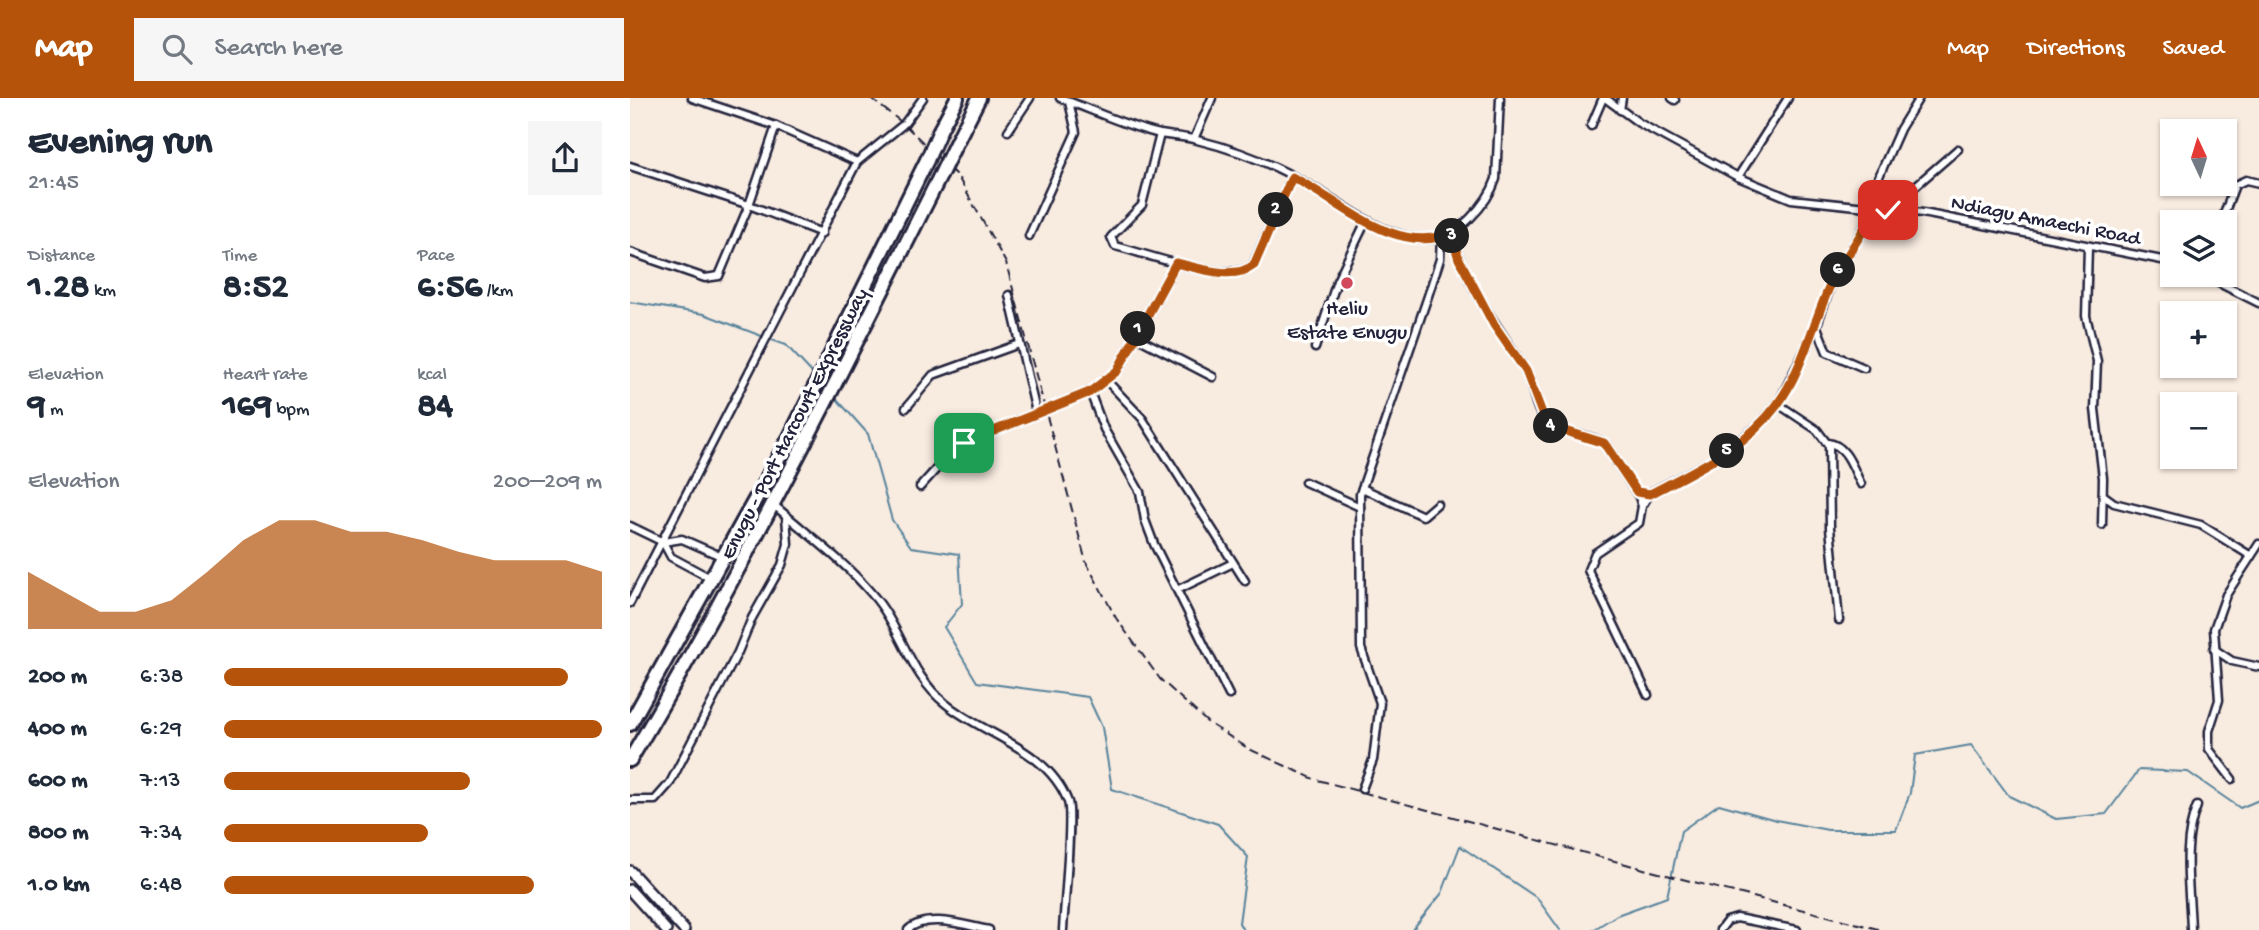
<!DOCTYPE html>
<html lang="en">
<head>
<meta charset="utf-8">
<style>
	body { margin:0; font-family:"Gochi Hand",sans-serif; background:#f6f6f7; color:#1f2937; height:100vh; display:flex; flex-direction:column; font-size:26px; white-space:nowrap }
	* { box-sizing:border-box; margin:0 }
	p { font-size:23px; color:#747a83 }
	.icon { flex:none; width:38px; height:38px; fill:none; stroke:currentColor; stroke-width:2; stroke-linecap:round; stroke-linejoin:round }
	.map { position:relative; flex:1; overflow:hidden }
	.side { display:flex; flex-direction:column; background:#fff; width:630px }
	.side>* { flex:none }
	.needle { width:46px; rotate:356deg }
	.tools { position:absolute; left:1530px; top:21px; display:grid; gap:14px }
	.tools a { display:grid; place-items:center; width:77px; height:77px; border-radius:0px; background:#fff; box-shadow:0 2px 5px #0004; font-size:35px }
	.pin { position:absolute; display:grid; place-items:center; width:60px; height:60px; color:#fff; margin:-30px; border-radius:14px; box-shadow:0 4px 10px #0006 }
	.km { position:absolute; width:35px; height:35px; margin:-18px; border-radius:50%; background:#222; color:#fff; font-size:19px; line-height:35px; text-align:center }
	.round { display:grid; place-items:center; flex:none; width:74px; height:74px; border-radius:0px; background:#f6f6f7 }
	.head { display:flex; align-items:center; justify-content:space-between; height:119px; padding:0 28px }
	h1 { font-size:38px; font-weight:700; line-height:52px }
	.figures { display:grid; grid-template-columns:repeat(3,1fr); gap:10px; height:119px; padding:7px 28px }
	.figures div { display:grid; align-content:center }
	.figures b { font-size:35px; font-weight:700 }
	.figures small { font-size:19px; font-weight:400 }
	.figures p { font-size:19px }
	.chart { height:196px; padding:14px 28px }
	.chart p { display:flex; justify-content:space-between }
	.chart svg { width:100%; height:126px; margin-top:7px; fill:#b45309; opacity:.7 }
	ul { padding:0 28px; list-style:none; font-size:23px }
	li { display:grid; grid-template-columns:112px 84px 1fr; align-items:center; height:52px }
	li i { height:18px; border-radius:9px; background:#b45309 }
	header { display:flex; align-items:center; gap:42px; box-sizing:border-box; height:98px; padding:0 35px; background:#b45309; color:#fff }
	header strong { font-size:33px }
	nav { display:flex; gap:38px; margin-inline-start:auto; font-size:24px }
	.search { width:490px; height:63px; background:#f6f6f7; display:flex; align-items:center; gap:18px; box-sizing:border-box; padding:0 24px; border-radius:0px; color:#747a83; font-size:26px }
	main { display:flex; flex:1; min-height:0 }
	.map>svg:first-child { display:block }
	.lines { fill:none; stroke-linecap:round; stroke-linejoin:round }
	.stream { stroke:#58849c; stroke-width:2 }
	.street-casing { stroke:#22223b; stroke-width:11 }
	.secondary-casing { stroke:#22223b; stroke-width:14 }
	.highway-casing { stroke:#22223b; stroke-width:18 }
	.street { stroke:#fff; stroke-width:6 }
	.secondary { stroke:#fff; stroke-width:9 }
	.highway { stroke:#fff; stroke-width:12 }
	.rail { stroke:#22223b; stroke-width:2; stroke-dasharray:10 5; stroke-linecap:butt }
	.highway-bridge-casing { stroke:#22223b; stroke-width:18; stroke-linecap:butt }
	.highway-bridge { stroke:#fff; stroke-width:12 }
	.route-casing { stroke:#fff; stroke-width:14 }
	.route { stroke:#b45309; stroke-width:9 }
	.poi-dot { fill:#d1495b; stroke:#fff; stroke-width:2.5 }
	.labels { text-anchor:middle; stroke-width:7; stroke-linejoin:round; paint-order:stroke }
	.street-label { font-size:21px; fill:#22223b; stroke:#fff }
	.poi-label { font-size:21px; fill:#22223b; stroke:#fff }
</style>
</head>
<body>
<header>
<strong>Map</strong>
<div class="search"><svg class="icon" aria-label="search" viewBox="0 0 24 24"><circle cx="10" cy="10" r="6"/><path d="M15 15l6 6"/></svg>Search here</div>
<nav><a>Map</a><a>Directions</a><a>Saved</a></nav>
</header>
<main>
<section class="side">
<div class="head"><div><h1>Evening run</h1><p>21:45</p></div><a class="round"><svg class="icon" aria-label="share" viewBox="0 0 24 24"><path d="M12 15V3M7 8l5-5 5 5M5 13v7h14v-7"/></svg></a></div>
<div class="figures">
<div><p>Distance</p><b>1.28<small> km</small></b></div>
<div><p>Time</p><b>8:52</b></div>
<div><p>Pace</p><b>6:56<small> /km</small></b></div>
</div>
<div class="figures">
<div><p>Elevation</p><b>9<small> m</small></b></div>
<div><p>Heart rate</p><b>169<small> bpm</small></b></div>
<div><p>kcal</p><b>84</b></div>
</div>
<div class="chart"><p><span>Elevation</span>200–209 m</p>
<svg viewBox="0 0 160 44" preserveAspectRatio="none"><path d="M0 44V24L10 31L20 38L30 38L40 34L50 24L60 13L70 6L80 6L90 10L100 10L110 13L120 17L130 20L140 20L150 20L160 24V44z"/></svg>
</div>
<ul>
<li><b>200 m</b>6:38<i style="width:91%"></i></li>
<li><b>400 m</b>6:29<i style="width:100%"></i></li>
<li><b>600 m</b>7:13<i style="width:65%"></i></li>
<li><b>800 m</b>7:34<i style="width:54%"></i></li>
<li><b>1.0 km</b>6:48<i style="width:82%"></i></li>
</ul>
</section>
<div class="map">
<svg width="1629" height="832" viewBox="0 0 1629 832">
	<rect width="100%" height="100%" fill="#f8ebe0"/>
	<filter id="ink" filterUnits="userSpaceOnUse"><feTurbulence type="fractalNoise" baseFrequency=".0143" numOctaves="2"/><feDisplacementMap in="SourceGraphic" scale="14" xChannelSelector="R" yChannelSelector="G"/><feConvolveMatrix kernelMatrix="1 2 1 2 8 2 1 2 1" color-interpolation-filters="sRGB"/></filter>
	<g filter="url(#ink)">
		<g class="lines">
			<g class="stream">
				<polyline points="0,204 74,216 134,239"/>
				<polyline points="139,241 156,247 185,278"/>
				<polyline points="206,300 238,336 262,422 281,449 329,456 332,506 314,529 347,584 458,599 472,629 482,691 588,726 618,759 609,825 613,832"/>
				<polyline points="782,832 812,795 830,748 907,800 930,832"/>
				<polyline points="963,832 987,817 1037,799 1051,733 1089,706 1146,722 1198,732 1266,732 1280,695 1285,657 1341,647 1379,698 1426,721 1476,716 1509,672 1558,674 1610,710 1629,702"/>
			</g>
			<defs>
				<g id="street">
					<polyline points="62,0 146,28 227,64 274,26 293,0"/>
					<path d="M 430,0 C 463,12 495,28 530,36 C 542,38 555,39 567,42 C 608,52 648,68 684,90 C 721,111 753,140 799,141 C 827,142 858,105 866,81 L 870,0"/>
					<polyline points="975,0 1009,25 1108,79 1161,101 1293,115 1542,164"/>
					<polyline points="1042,0 1045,2"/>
					<polyline points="990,12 992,0"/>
					<polyline points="961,28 973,0"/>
					<polyline points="378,33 400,0"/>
					<path d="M 530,36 L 512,107 L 481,139 L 485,148 C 515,155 599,188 623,167 L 662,79"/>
					<polyline points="564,41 582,0"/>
					<polyline points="0,68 119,107 192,135"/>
					<polyline points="1108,79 1158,0"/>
					<polyline points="1235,110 1270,31 1289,0"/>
					<polyline points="1258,112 1328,51"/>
					<polyline points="1591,124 1605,87 1616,82 1629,85"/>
					<path d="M 822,135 C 833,186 869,228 895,272 C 904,287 904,315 919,326 C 934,337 958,335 974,345 L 1009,399 L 1012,408 L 1009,425 L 965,455 L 958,472 L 1018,597"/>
					<polyline points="399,138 446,34 439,4"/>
					<polyline points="1458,149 1456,218 1467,263 1465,311 1473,380 1472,427"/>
					<polyline points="0,154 75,180 89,178 119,107 146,28"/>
					<polyline points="546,165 487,273 460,294 474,331 510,394 515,422 524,446 599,597"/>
					<polyline points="1573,177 1629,205"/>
					<polyline points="379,197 406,314"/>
					<polyline points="1187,229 1197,254 1234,270"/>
					<polyline points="504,238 583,279"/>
					<polyline points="685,250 707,183 736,123"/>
					<polyline points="477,283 512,320 615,483"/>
					<polyline points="1148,306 1187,332 1199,348 1200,430 1209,522"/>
					<polyline points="276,310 303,277 389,246"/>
					<path d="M 1198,345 C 1217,347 1223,371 1231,386"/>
					<polyline points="675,384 730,409"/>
					<polyline points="290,389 327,348 460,294"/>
					<polyline points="732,390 793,418 807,406"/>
					<polyline points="1473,397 1484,405 1571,427 1621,458"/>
					<path d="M 144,407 C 177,436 213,462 242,496 C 272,530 279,577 316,606 C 356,638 418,651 438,704 C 443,718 434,810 433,832"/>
					<polyline points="1012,408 1020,395 1094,356 1132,324 1148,306 1187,227 1201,187 1244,111"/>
					<polyline points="0,428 33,444 41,459 82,481"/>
					<polyline points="33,444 52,441 93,459"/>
					<polyline points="547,492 603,465"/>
					<polyline points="0,505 227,64"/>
					<polyline points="1584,551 1602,563 1629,569"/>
					<polyline points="1602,681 1579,651 1579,633 1589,602 1584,531 1596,497 1629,446"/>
					<polyline points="732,691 743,662 750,605 731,550 730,396 798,198 810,161 811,139"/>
					<polyline points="0,702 25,702 40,685 108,554 122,520 152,467 158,446 156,418"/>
					<path d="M 278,832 C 296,814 337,828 359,832"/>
					<polyline points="1090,832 1097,823 1107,820 1167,832"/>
					<path d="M 1561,832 C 1560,792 1551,746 1567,708"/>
				</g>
				<g id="secondary">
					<polyline points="0,773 54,832"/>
					<polyline points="0,792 36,832"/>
				</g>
				<g id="highway">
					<polyline points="311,30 327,0"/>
					<polyline points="327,43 349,0"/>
					<polyline points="0,626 160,339 297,62"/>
					<path d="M 0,662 C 113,472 211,275 310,78"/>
				</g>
			</defs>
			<use href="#street" class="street-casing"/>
			<use href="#secondary" class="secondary-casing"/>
			<use href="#highway" class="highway-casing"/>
			<use href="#street" class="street"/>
			<use href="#secondary" class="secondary"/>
			<use href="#highway" class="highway"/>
			<polyline class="rail" points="240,0 274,26 328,79 376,165 456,464 486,520 530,581 577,624 619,651 684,681 1025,774 1252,832"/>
			<defs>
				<g id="highway-bridge">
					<polyline points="297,62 311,30"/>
					<polyline points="310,78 327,43"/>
				</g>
			</defs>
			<use href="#highway-bridge" class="highway-bridge-casing"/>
			<use href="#highway-bridge" class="highway-bridge"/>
		</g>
	</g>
	<g class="lines" filter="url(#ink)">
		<defs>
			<path id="route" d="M 334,345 L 460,294 L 487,273 L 546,165 C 568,170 604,183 624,167 L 662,79 C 709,102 765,159 821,135 L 829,161 L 864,227 L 896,273 L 915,323 L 926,330 L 974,345 L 1007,394 L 1020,396 C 1066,372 1115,350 1147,307 C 1172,273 1182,228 1199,190 C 1212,162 1232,139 1244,111 L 1258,112"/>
		</defs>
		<use href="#route" class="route-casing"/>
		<use href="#route" class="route"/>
	</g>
	<circle class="poi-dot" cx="717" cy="185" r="7"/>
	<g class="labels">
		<g class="street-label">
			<text transform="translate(1416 121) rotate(11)" y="7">Ndiagu Amaechi Road</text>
			<text transform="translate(163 325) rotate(-63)" y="7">Enugu - Port Harcourt Expressway</text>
		</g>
		<g class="poi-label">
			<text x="717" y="216">Heliu<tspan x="717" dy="24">Estate Enugu</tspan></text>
		</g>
	</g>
</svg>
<div class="tools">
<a><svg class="needle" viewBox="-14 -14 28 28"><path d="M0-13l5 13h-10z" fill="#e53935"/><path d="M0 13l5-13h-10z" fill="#747a83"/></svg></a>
<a><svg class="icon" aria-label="layers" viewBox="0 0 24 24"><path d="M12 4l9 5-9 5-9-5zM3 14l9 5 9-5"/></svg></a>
<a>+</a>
<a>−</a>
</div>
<div class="pin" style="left:334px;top:345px;background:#1e9e55"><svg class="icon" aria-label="arrive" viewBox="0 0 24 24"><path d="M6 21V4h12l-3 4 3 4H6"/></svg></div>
<div class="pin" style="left:1258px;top:112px;background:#d93025"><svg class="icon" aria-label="check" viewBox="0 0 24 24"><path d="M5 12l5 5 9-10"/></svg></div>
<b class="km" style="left:508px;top:231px">1</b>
<b class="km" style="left:646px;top:112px">2</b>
<b class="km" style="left:822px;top:138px">3</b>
<b class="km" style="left:921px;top:328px">4</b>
<b class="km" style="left:1097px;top:353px">5</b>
<b class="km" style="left:1208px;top:172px">6</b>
</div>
</main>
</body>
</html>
